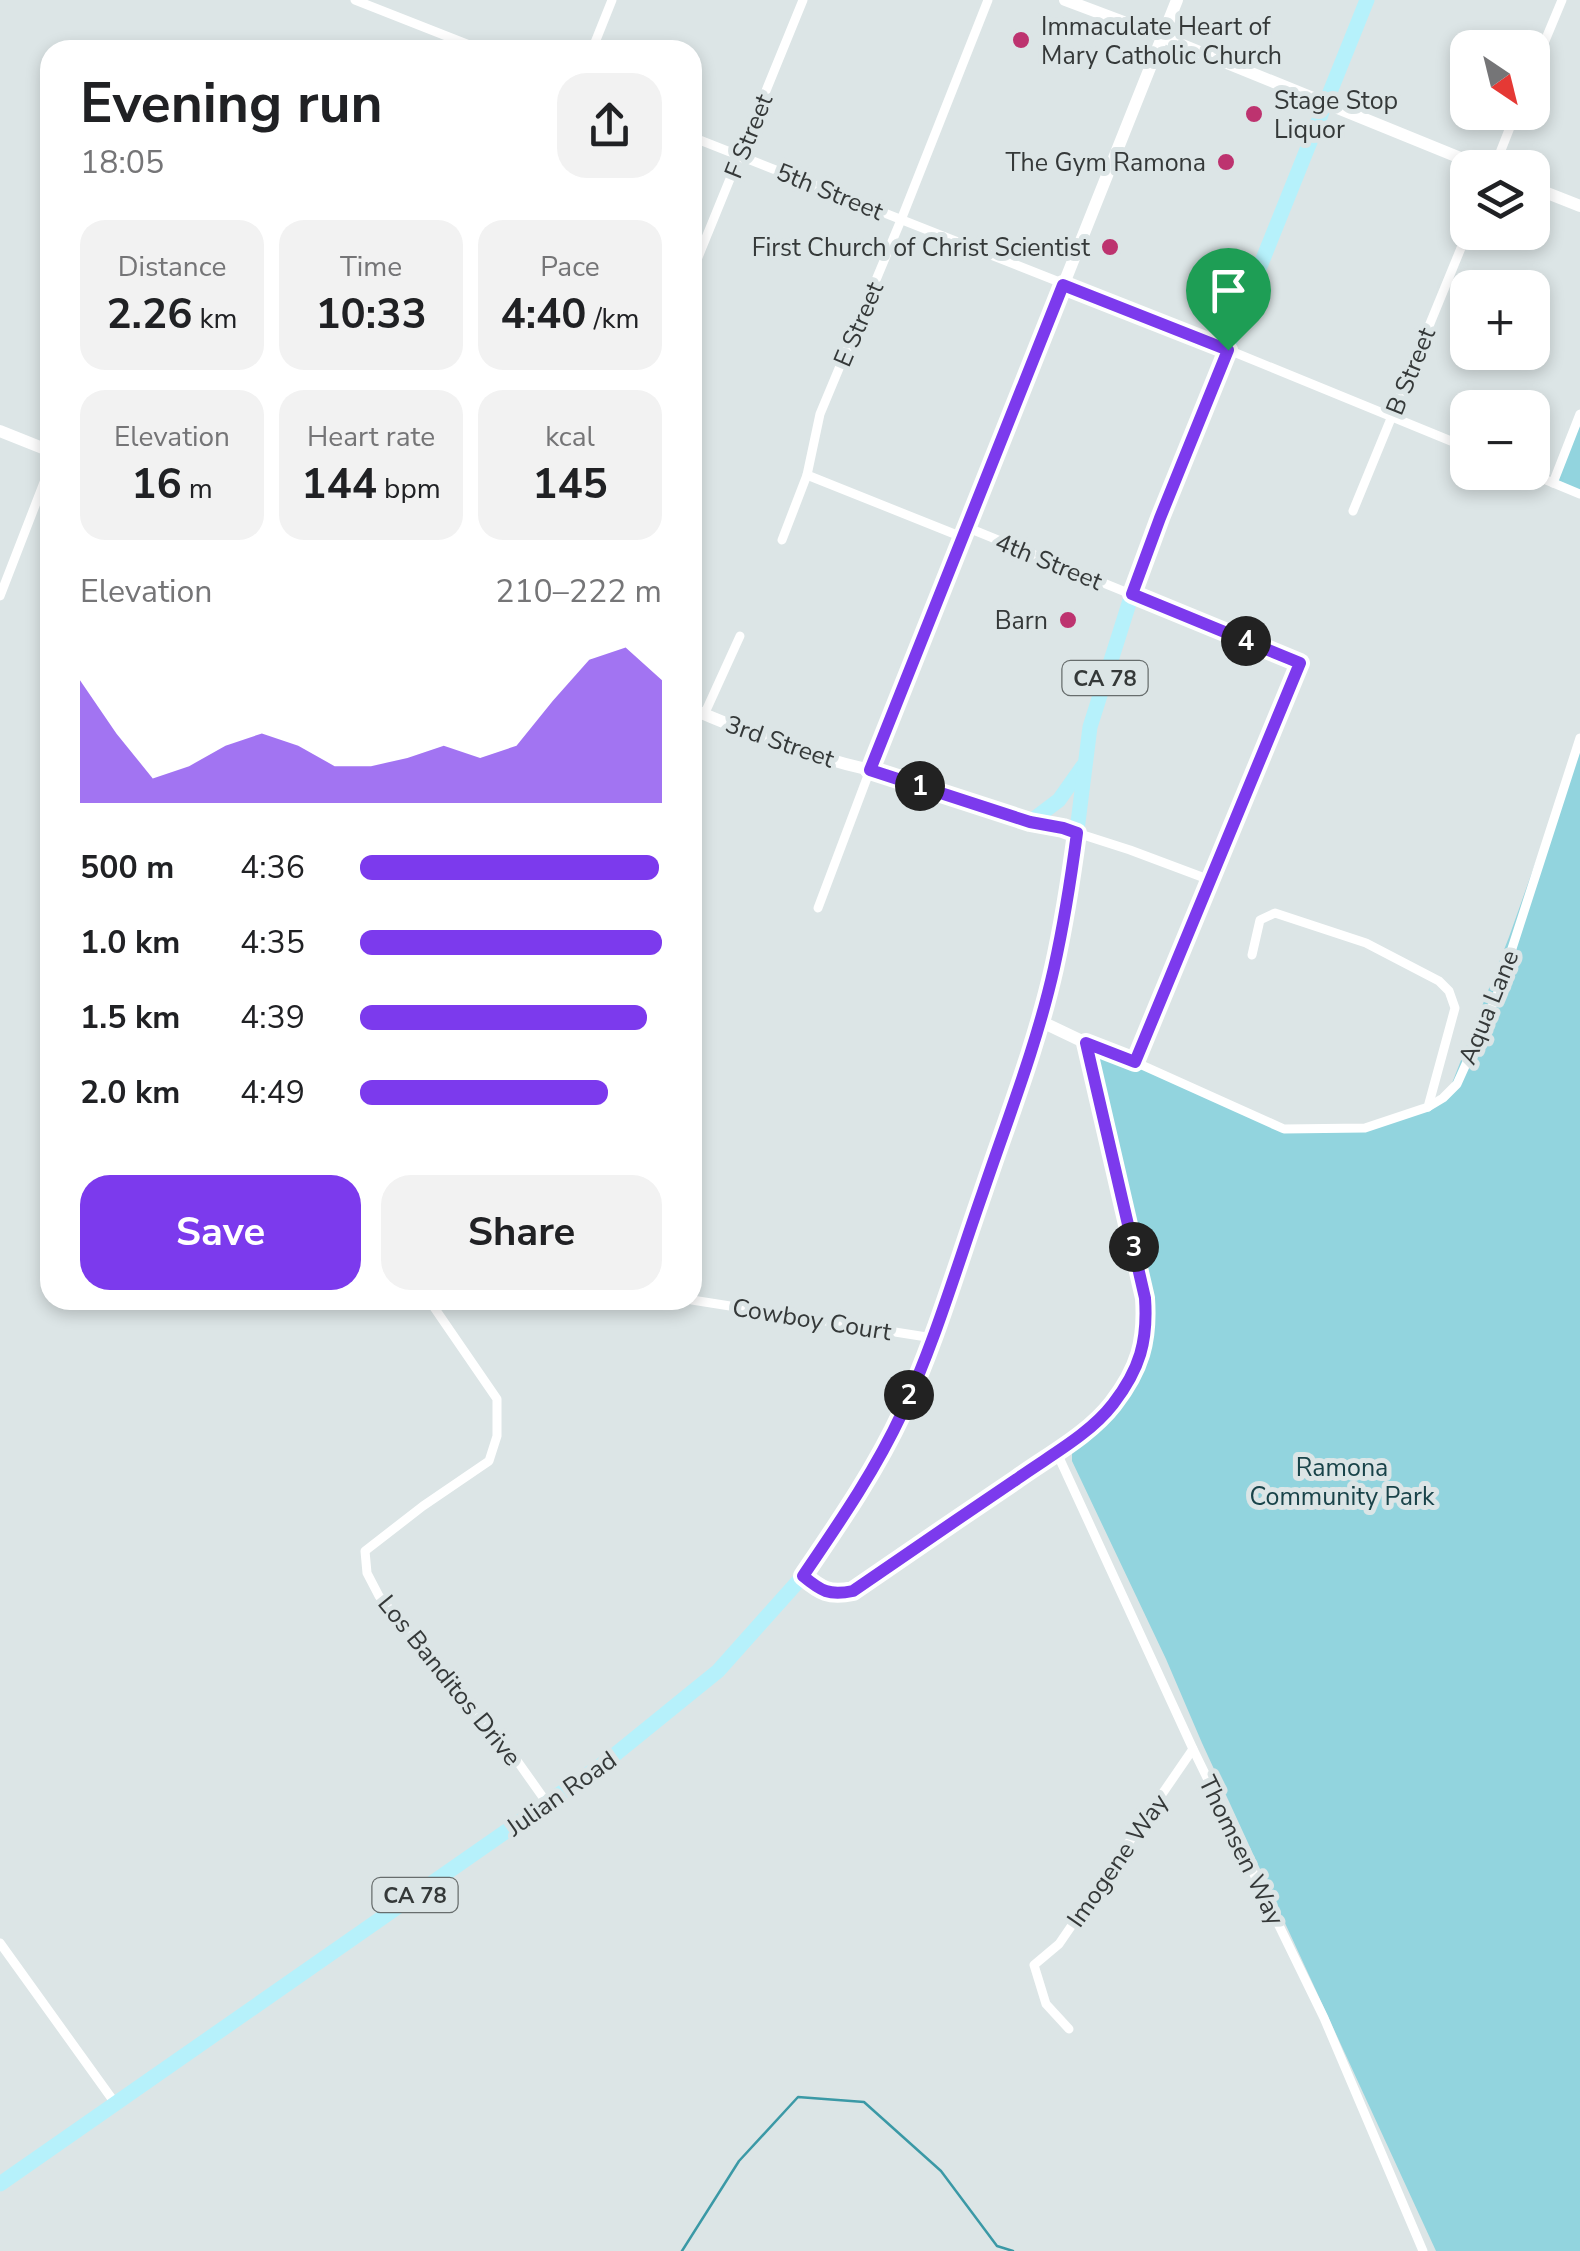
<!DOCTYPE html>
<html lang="en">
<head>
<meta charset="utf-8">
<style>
	body { margin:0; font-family:"Nunito Sans",sans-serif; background:#f2f2f2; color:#202124; height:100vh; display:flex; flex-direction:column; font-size:38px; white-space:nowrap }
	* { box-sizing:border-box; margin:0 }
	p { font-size:32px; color:#757577 }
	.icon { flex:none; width:55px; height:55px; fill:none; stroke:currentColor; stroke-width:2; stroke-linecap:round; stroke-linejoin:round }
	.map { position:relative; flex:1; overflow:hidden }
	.panel { position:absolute; left:40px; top:40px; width:662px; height:1270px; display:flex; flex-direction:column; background:#fff; border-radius:30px; box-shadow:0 5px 15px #0003 }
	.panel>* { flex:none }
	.needle { width:65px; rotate:145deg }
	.controls { position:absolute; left:1450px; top:30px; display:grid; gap:20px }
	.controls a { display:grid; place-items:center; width:100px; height:100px; border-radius:20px; background:#fff; box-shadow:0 5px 15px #0003; font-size:50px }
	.pin { position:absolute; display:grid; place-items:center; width:85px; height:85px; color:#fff; margin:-102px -42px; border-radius:50% 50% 50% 0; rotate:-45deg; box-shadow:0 0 10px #0007 }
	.pin .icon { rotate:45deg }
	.km { position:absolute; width:50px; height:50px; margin:-25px; border-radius:50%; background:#222; color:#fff; font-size:28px; line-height:50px; text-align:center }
	.round { display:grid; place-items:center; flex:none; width:105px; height:105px; border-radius:30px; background:#f2f2f2 }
	.summary { display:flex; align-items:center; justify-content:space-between; height:170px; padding:0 40px }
	h1 { font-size:55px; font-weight:700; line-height:75px }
	.stats { display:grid; grid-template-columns:repeat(3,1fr); gap:15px; height:170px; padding:10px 40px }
	.stats div { display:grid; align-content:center; border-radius:25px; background:#f2f2f2; text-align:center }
	.stats b { font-size:42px; font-weight:700 }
	.stats small { font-size:28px; font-weight:400 }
	.stats p { font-size:28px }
	.chart { height:280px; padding:20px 40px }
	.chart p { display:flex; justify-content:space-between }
	.chart svg { width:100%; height:180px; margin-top:10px; fill:#7c3aed; opacity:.7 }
	.action { display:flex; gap:20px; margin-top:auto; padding:20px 40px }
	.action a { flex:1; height:115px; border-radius:30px; background:#7c3aed; color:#fff; font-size:40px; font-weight:700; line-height:115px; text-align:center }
	.action a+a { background:#f2f2f2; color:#202124 }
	ul { padding:0 40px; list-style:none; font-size:32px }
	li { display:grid; grid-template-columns:160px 120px 1fr; align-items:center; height:75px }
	li i { height:25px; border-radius:12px; background:#7c3aed }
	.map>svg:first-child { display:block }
	.green { fill:#92d4de }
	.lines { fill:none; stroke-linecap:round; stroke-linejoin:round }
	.stream { stroke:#3b99a6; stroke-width:2.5 }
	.street { stroke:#fff; stroke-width:9 }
	.secondary { stroke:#fff; stroke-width:12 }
	.primary { stroke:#b6f1fb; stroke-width:15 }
	.route-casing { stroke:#fff; stroke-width:20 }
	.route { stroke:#7c3aed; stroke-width:12 }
	.poi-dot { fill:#bd336f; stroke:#dce5e6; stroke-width:4 }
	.labels { text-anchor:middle; stroke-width:10; stroke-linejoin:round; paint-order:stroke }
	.shield { fill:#dce5e6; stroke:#676d6d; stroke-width:2.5 }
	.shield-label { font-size:22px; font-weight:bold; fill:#353939 }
	.poi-label { font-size:25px; fill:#353939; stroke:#dce5e6; text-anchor:end }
	.street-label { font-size:25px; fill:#353939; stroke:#dce5e6 }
	.park-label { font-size:25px; fill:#194349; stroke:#dce5e6 }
</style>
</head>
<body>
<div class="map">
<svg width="1580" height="2251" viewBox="0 0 1580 2251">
	<rect width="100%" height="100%" fill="#dce5e6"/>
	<g class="green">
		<polygon points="1580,415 1580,493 1553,482"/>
		<polygon points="1580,737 1580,2251 1436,2251 1202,1743 1166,1659 1072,1461 1072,1441 1128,1382 1147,1316 1079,1040 1283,1129 1352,1129 1394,1119 1449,1091 1509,937"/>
	</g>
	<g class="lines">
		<polyline class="stream" points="682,2251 739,2161 798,2097 864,2102 941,2171 997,2246 1013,2251"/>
		<g class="street">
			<polyline points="355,0 482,50"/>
			<polyline points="592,50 612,0"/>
			<polyline points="1532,72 1562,0"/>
			<polyline points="692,137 1148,317 1468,448"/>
			<polyline points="1494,168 1516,112"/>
			<polyline points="692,272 803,0"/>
			<polyline points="1527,472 1580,494"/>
			<polyline points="807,475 962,537"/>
			<polyline points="1553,483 1580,414"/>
			<polyline points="1353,511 1468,231"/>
			<polyline points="966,527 1300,663 1135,1062"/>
			<polyline points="782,540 807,475 820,414 901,220 988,0"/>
			<polyline points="0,596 50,467"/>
			<polyline points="704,715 740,636"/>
			<polyline points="1077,833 1130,850 1210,880"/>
			<polyline points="818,908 870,770"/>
			<polyline points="1252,955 1260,920 1275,913 1366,943 1439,981 1449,991 1455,1008 1428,1107"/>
			<polyline points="1086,1043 1135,1062 1284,1129 1365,1128 1428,1107 1443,1098 1457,1084 1497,995 1580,738"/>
			<polyline points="429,1300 497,1399 497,1436 489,1461 423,1506 365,1551 367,1573 379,1596 493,1738 518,1762 547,1803"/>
			<polyline points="692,1300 933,1338"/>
			<polyline points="1056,1451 1193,1749 1324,2018 1423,2251"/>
			<polyline points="0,1943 115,2103"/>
			<polyline points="1069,2029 1046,2004 1034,1965 1059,1944 1193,1749"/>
		</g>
		<g class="secondary">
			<polyline points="1065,0 1153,33 1485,168"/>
			<polyline points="1532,187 1580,206"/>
			<polyline points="0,431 50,451"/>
			<path d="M 692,709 C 750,734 809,756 870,770 L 1030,822 L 1077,833"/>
			<polyline points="870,770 1177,0"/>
			<path d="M 803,1576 C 822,1591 829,1596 853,1591 L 1088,1429 C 1114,1404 1139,1374 1146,1337 C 1148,1324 1146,1310 1145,1297 L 1086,1043 L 1040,1021"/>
		</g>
		<g class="primary">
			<polyline points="1030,822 1059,800 1083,766"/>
			<polyline points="0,2184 607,1761 718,1671 803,1576 858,1496 902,1413 933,1338 1014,1102 1054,969 1069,894 1090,727 1132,594 1159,518 1367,0"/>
		</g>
	</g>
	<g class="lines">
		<defs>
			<path id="route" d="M 1063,285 L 1228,350 L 1160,518 L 1132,594 L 1300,663 L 1135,1062 L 1086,1043 L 1145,1298 C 1148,1341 1140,1369 1113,1404 C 1089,1435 1049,1456 1017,1479 C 962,1516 908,1553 853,1591 C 829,1596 821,1591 803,1576 C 839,1523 875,1471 902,1413 C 935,1342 957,1266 983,1192 C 1008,1118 1037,1044 1054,968 C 1064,923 1071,878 1077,833 L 1063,828 L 1030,822 L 870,770 Z"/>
		</defs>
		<use href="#route" class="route-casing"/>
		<use href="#route" class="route"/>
	</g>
	<g class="poi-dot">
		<circle cx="1021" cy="40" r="10"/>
		<circle cx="1254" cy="114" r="10"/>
		<circle cx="1226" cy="162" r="10"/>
		<circle cx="1110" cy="247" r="10"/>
		<circle cx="1068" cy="620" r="10"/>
	</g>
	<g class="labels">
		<g class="shield">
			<rect x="1062.5" y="661" width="85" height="34" rx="8"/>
			<rect x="372.5" y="1878" width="85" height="34" rx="8"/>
		</g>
		<g class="shield-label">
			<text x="1105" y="686">CA 78</text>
			<text x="415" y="1903">CA 78</text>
		</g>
		<g class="poi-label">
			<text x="1041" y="35" text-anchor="start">Immaculate Heart of<tspan x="1041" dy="29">Mary Catholic Church</tspan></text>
			<text x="1274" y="109" text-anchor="start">Stage Stop<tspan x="1274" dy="29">Liquor</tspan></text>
			<text x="1206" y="171">The Gym Ramona</text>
			<text x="1090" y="256">First Church of Christ Scientist</text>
			<text x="1048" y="629">Barn</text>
		</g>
		<g class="street-label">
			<text transform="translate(748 136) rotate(-68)" y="9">F Street</text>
			<text transform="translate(830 191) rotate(22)" y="9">5th Street</text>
			<text transform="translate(858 324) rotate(-67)" y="9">E Street</text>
			<text transform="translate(1410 371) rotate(-68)" y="9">B Street</text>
			<text transform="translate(1049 561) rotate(22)" y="9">4th Street</text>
			<text transform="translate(780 741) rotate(19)" y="9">3rd Street</text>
			<text transform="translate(1488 1007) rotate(-68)" y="9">Aqua Lane</text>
			<text transform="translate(812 1319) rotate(9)" y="9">Cowboy Court</text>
			<text transform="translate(450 1680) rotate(51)" y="9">Los Banditos Drive</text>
			<text transform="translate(561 1793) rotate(-35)" y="9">Julian Road</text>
			<text transform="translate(1242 1850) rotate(64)" y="9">Thomsen Way</text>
			<text transform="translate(1117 1860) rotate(-55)" y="9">Imogene Way</text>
		</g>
		<g class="park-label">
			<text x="1342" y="1476">Ramona<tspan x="1342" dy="29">Community Park</tspan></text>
		</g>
	</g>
</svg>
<div class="controls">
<a><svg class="needle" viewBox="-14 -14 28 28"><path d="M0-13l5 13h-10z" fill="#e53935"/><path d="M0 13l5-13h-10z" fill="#757577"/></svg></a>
<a><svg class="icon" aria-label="layers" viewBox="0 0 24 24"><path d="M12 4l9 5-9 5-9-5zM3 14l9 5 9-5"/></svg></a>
<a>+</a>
<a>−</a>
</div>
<div class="pin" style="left:1228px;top:350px;background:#1e9e55"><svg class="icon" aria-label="arrive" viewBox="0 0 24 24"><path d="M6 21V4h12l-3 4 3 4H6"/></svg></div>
<b class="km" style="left:920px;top:786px">1</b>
<b class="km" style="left:909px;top:1395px">2</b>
<b class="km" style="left:1134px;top:1247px">3</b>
<b class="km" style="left:1246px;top:641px">4</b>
<section class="panel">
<div class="summary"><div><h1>Evening run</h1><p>18:05</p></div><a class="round"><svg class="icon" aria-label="share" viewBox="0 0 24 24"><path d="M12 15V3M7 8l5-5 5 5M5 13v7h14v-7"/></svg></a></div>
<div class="stats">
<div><p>Distance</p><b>2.26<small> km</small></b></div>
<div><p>Time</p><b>10:33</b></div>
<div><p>Pace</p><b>4:40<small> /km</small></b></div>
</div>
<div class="stats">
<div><p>Elevation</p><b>16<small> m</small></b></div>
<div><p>Heart rate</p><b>144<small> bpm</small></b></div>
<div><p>kcal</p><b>145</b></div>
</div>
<div class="chart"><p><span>Elevation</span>210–222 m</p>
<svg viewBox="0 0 160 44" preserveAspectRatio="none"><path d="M0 44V14L10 27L20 38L30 35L40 30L50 27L60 30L70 35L80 35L90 33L100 30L110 33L120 30L130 19L140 9L150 6L160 14V44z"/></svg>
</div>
<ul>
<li><b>500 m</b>4:36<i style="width:99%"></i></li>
<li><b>1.0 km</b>4:35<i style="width:100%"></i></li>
<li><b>1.5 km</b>4:39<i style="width:95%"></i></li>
<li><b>2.0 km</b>4:49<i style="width:82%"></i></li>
</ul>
<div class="action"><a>Save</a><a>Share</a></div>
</section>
</div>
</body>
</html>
